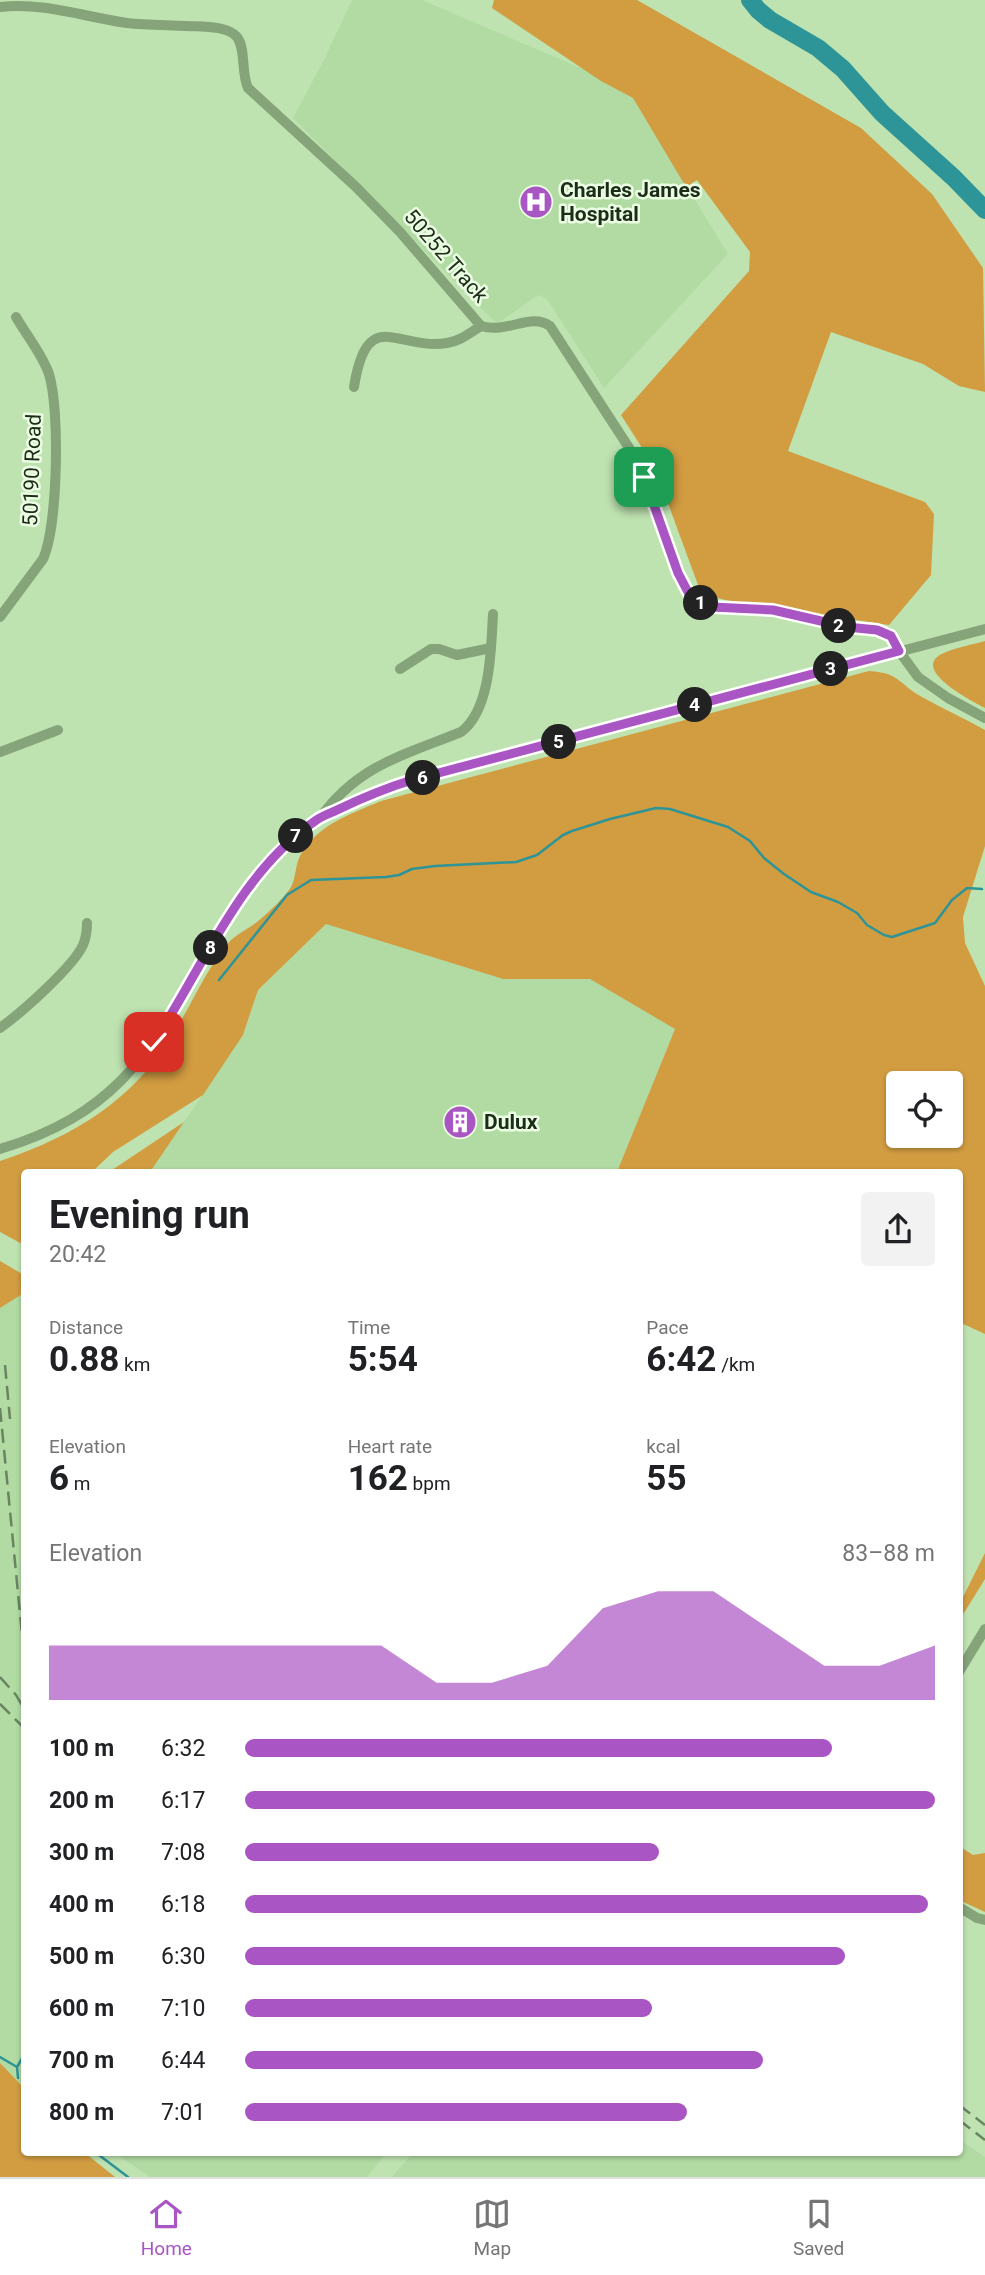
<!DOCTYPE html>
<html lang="en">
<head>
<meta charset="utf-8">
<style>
	body { margin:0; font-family:Roboto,sans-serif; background:#f2f2f2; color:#202124; height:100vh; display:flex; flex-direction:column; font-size:26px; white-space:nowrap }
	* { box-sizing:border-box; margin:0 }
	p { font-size:23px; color:#757577 }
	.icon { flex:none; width:38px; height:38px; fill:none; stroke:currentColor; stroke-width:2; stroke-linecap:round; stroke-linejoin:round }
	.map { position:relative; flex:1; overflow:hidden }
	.sheet { position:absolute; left:21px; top:1169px; width:942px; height:987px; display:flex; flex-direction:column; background:#fff; border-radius:7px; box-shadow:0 2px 5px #0004 }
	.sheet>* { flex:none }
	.fabs { position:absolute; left:886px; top:1071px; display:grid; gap:14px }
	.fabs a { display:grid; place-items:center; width:77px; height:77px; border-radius:7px; background:#fff; box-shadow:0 2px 5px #0004; font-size:35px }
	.pin { position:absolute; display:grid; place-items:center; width:60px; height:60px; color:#fff; margin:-30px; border-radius:14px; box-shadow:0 4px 10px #0006 }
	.km { position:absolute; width:35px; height:35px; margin:-18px; border-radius:50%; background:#222; color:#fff; font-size:19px; line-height:35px; text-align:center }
	.round { display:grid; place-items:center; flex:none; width:74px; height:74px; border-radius:7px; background:#f2f2f2 }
	.overview { display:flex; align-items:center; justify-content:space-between; height:119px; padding:0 28px }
	h1 { font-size:38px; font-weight:700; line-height:52px }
	.stats { display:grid; grid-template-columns:repeat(3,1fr); gap:10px; height:119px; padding:7px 28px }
	.stats div { display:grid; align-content:center }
	.stats b { font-size:35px; font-weight:700 }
	.stats small { font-size:19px; font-weight:400 }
	.stats p { font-size:19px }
	.chart { height:196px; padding:14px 28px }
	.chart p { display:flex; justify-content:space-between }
	.chart svg { width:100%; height:126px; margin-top:7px; fill:#aa55c4; opacity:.7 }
	ul { padding:0 28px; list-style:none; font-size:23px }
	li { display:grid; grid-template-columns:112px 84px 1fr; align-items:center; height:52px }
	li i { height:18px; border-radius:9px; background:#aa55c4 }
	.tabs { display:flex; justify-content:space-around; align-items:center; height:98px; border-top:2px solid #e0e0e0; background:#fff; font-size:19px; color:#757577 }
	.tabs a { display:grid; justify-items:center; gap:4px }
	.tabs .active { color:#aa55c4 }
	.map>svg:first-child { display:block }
	.built { fill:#b1dba2 }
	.green { fill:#d29c41; fill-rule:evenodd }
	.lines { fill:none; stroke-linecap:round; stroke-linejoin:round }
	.stream { stroke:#2d9497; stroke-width:2.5 }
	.river { stroke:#2d9497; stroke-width:18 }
	.minor { stroke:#85a47a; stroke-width:10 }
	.rail { stroke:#6a8461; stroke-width:2.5; stroke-dasharray:14 7; stroke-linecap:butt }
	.route-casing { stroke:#fff; stroke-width:14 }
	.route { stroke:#aa55c4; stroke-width:9 }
	.labels { text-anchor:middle; stroke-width:5; stroke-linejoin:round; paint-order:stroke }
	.poi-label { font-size:21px; font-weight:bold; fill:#1d2c18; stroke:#ebfee4; text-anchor:start }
	.street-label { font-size:21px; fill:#1d2c18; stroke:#ebfee4 }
</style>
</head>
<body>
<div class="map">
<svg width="985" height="2177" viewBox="0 0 985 2177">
	<rect width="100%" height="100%" fill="#bee3b0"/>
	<g class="built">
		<polygon points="352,0 422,0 585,70 633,98 728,254 604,388 547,299 538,295 497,324 293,118 323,62"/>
		<polygon points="326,924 503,979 590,979 675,1029 617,1172 150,1172 243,1035 258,990"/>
		<polygon points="24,1293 24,2088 0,2063 0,1308"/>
		<polygon points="959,2139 985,2157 985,2177 392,2177 413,2153 959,2152"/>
		<polygon points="115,2153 386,2153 367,2177 150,2177"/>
	</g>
	<g class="green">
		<polygon points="494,0 637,0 861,128 932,194 983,268 985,392 959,386 923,364 831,332 788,451 925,502 934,514 931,575 889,625 725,600 701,593 655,468 621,415 749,271 750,252 697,180 686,187 633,98 601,81 492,8"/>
		<path d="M 985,641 L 985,708 C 974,702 918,674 937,657 C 947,649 972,645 985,641 Z"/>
		<path d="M 869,671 C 901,673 898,684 922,697 C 943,709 964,718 985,730 L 985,846 L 963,917 L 965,943 L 985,986 L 985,1334 L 959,1322 L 959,1172 L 617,1172 L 675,1029 L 590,979 L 503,979 L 326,924 L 258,990 L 243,1035 L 203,1095 L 113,1152 L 92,1172 L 24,1172 L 24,1245 L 0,1232 L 0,1161 C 75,1136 134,1100 175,1031 C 193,1001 208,966 231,940 C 239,933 249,928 257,922 C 266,915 285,897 291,887 C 296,878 295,866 300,856 C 316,825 351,814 381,801 ZM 898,1083 L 950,1083 L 950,1136 L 898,1136 Z"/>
		<polygon points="184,1122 150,1172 109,1172"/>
		<polygon points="0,1261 24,1275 24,1293 0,1308"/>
		<polygon points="985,1553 985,1579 959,1621 959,1605"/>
		<polygon points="959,1846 973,1855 985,1853 985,1912 959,1900"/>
		<polygon points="0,2063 24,2088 24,2152 85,2153 115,2177 0,2177"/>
	</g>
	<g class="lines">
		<g class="stream">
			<polyline points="219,980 287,895 311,880 386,877 399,875 412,869 435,866 516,862 537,855 563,835 572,831 610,819 656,808 670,809 728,827 750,841 764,858 784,874 811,892 838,902 857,913 867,925 884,935 892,937 935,923 952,900 967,888 982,889"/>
			<polyline points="0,2057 17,2067"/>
			<polyline points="18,2078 17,2067 24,2055"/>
			<polyline points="95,2152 128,2177"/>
		</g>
		<polyline class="river" points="750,0 758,10 770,20 818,48 843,69 882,113 954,178 985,210"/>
		<g class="minor">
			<path d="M 0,7 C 43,2 85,17 127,23 C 146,25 166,25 186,26 C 200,27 227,25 237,37 C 246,48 241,74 248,88 L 355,186 L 400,232 L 481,326 C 508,334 531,312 550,326 L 633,454 L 644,477 L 678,573 L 689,594 L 695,600 L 712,606 L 773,610 L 804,618 L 884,633 L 896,642 L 899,651 L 918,677 L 948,698 L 985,718"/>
			<path d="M 354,387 C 367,304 398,351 447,343 C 460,341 470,333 481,326"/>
			<path d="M 0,617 L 43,559 C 58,526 60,409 49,374 C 42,354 27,336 16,317"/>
			<polyline points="400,669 431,649 439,649 457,655 491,648"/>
			<polyline points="0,752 58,730"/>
			<path d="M 320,818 C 358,765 404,755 461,732 C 491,710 491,648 493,614"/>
			<path d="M 0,1028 C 21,1013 73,967 83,945 C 86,938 87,931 87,923"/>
			<path d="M 0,1149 C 134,1109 157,1033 225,925 C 244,895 263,865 290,841 C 324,811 368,793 412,780 L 985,629"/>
			<polyline points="959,1672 985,1629"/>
			<polyline points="959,1907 977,1918 985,1920"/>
		</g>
		<g class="rail">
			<polyline points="5,1365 10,1419"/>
			<polyline points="0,1408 24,1655"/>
			<polyline points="0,1677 16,1695 24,1709"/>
			<polyline points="0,1704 24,1728"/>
			<polyline points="959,2105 985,2125"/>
			<polyline points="959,2120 985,2140"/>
		</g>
	</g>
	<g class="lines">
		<defs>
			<path id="route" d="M 154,1042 C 204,966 240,871 318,819 C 324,815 331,813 337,810 C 362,798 386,788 412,780 L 899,651 L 891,636 L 877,630 L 847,627 L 773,610 L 712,607 L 695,600 L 689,594 L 678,573 L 644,477"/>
		</defs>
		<use href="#route" class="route-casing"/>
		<use href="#route" class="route"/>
	</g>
	<defs>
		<symbol id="hospital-disc" viewBox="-11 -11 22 22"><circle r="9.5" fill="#aa55c4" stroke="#ebfee4"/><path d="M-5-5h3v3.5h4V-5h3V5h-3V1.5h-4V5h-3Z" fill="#fff"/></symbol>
		<symbol id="building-disc" viewBox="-11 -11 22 22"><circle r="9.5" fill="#aa55c4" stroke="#ebfee4"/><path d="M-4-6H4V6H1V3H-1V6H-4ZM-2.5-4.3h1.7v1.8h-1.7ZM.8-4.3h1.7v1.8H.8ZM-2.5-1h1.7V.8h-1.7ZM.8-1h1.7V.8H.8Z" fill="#fff"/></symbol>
	</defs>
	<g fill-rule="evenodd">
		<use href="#hospital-disc" x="517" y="183" width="38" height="38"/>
		<use href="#building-disc" x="441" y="1103" width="38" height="38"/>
	</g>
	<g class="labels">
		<g class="poi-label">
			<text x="560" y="197">Charles James<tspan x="560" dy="24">Hospital</tspan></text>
			<text x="484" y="1129">Dulux</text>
		</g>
		<g class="street-label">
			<text transform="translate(446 256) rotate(49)" y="7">50252 Track</text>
			<text transform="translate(32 470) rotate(-88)" y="7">50190 Road</text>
		</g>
	</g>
</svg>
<div class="fabs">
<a><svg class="icon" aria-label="locate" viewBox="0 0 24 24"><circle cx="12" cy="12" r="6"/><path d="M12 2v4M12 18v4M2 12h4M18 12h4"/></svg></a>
</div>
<div class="pin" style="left:644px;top:477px;background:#1e9e55"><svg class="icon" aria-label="arrive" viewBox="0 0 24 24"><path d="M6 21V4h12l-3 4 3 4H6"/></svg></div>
<div class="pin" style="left:154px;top:1042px;background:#d93025"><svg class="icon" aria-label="check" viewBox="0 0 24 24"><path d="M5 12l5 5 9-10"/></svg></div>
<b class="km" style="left:701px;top:603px">1</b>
<b class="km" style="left:839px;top:626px">2</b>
<b class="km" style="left:831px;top:669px">3</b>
<b class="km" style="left:695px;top:705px">4</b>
<b class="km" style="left:559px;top:742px">5</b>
<b class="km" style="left:423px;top:778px">6</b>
<b class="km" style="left:296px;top:836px">7</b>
<b class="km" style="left:211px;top:948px">8</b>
<section class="sheet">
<div class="overview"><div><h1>Evening run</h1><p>20:42</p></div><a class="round"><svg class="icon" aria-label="share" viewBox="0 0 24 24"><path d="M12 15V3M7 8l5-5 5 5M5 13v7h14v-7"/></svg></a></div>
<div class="stats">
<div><p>Distance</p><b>0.88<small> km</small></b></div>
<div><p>Time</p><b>5:54</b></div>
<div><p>Pace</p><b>6:42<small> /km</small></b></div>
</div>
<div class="stats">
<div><p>Elevation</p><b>6<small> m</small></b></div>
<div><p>Heart rate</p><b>162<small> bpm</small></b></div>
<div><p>kcal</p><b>55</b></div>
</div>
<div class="chart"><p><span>Elevation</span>83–88 m</p>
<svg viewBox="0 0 160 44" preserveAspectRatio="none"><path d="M0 44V25L10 25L20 25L30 25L40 25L50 25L60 25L70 38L80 38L90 32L100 12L110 6L120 6L130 19L140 32L150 32L160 25V44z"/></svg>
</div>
<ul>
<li><b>100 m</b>6:32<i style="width:85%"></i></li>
<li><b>200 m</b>6:17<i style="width:100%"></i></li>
<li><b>300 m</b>7:08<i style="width:60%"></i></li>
<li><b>400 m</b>6:18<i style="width:99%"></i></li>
<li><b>500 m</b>6:30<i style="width:87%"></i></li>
<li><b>600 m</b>7:10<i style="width:59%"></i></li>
<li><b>700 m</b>6:44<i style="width:75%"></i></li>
<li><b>800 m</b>7:01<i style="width:64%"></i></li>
</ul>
</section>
</div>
<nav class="tabs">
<a class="active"><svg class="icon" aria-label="home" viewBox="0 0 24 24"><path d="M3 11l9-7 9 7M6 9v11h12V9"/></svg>Home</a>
<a><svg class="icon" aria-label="map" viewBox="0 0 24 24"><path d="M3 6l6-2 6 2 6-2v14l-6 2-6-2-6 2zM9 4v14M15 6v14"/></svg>Map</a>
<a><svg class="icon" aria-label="saved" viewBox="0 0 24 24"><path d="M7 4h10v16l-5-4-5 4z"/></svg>Saved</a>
</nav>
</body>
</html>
